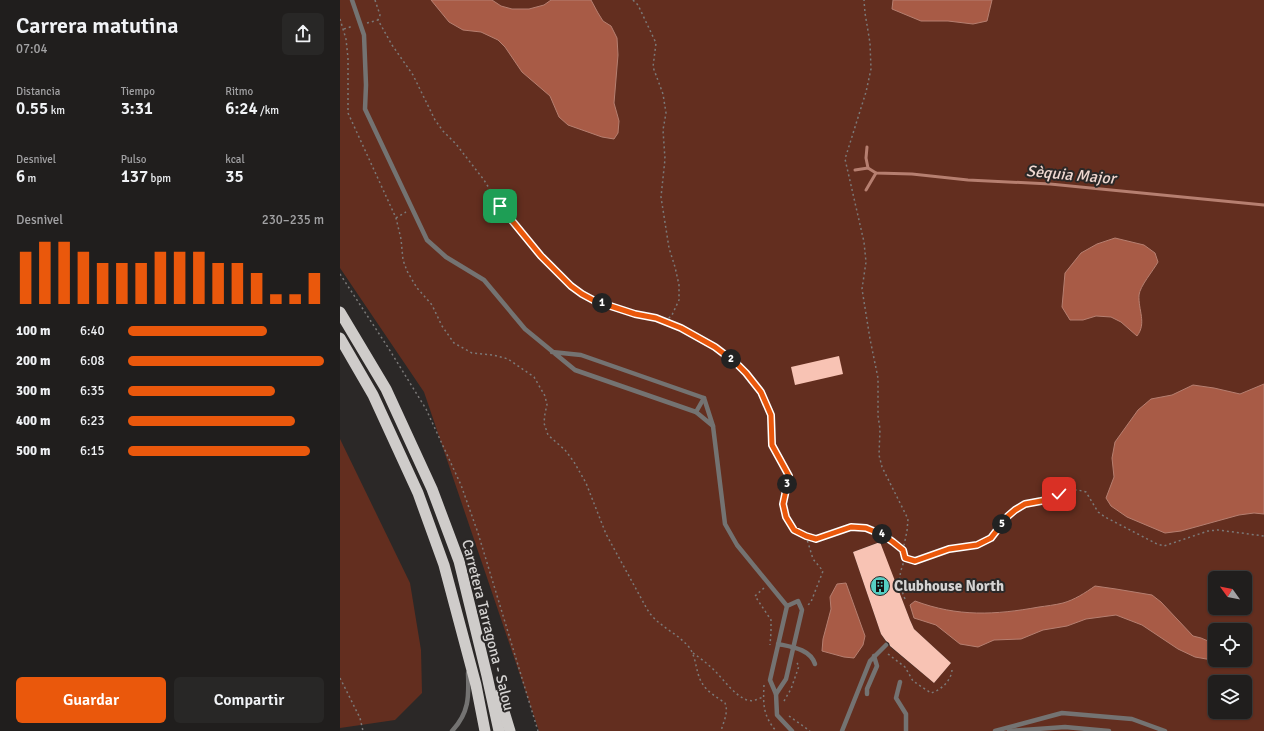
<!DOCTYPE html>
<html lang="es">
<head>
<meta charset="utf-8">
<style>
	body { margin:0; font-family:Signika,sans-serif; background:#282726; color:#f1f3f6; height:100vh; display:flex; flex-direction:column; font-size:15px; white-space:nowrap }
	* { box-sizing:border-box; margin:0 }
	p { font-size:13px; color:#a2a2a4 }
	.icon { flex:none; width:22px; height:22px; fill:none; stroke:currentColor; stroke-width:2; stroke-linecap:round; stroke-linejoin:round }
	.map { position:relative; flex:1; overflow:hidden }
	.drawer { display:flex; flex-direction:column; background:#201e1d; width:340px }
	.drawer>* { flex:none }
	.needle { width:26px; rotate:303deg }
	.fabs { position:absolute; left:868px; top:571px; display:grid; gap:8px }
	.fabs a { display:grid; place-items:center; width:44px; height:44px; border-radius:6px; background:#201e1d; box-shadow:0 1px 3px #0004,0 0 0 1px #3d3c3b; font-size:20px }
	.pin { position:absolute; display:grid; place-items:center; width:34px; height:34px; color:#fff; margin:-17px; border-radius:8px; box-shadow:0 2px 6px #0006 }
	.km { position:absolute; width:20px; height:20px; margin:-10px; border-radius:50%; background:#222; color:#fff; font-size:11px; line-height:20px; text-align:center }
	.round { display:grid; place-items:center; flex:none; width:42px; height:42px; border-radius:6px; background:#282726 }
	.overview { display:flex; align-items:center; justify-content:space-between; height:68px; padding:0 16px }
	h1 { font-size:22px; font-weight:600; line-height:30px }
	.stats { display:grid; grid-template-columns:repeat(3,1fr); gap:6px; height:68px; padding:4px 16px }
	.stats div { display:grid; align-content:center }
	.stats b { font-size:17px; font-weight:600 }
	.stats small { font-size:11px; font-weight:400 }
	.stats p { font-size:11px }
	.chart { height:112px; padding:8px 16px }
	.chart p { display:flex; justify-content:space-between }
	.chart svg { width:100%; height:72px; margin-top:4px; stroke:#ea580c; stroke-width:6 }
	.button { display:flex; gap:8px; margin-top:auto; padding:8px 16px }
	.button a { flex:1; height:46px; border-radius:6px; background:#ea580c; color:#fff; font-size:16px; font-weight:600; line-height:46px; text-align:center }
	.button a+a { background:#282726; color:#f1f3f6 }
	ul { padding:0 16px; list-style:none; font-size:13px }
	li { display:grid; grid-template-columns:64px 48px 1fr; align-items:center; height:30px }
	li i { height:10px; border-radius:5px; background:#ea580c }
	main { display:flex; flex:1; min-height:0 }
	.map>svg:first-child { display:block }
	.green { fill:#632e1f; fill-rule:evenodd }
	.water { fill:#a85b46; stroke:#b67f70 }
	.lines { fill:none; stroke-linecap:round; stroke-linejoin:round }
	.stream { stroke:#b67f70; stroke-width:3 }
	.building { fill:#f8c3b4 }
	.path { stroke:#7b7978; stroke-width:1.5; stroke-dasharray:2 3; stroke-linecap:butt }
	.service { stroke:#747372; stroke-width:4.5 }
	.trunk { stroke:#cfccca; stroke-width:11 }
	.route-casing { stroke:#fff; stroke-width:8 }
	.route { stroke:#ea580c; stroke-width:5 }
	.labels { text-anchor:middle; stroke-width:4; stroke-linejoin:round; paint-order:stroke }
	.poi-label { font-size:15px; font-weight:bold; fill:#d5d3d2; stroke:#2b2827; text-anchor:start }
	.street-label { font-size:15px; fill:#d5d3d2; stroke:#2b2827 }
	.water-label { font-size:16px; font-style:italic; fill:#efd8d1; stroke:#2b2827 }
</style>
</head>
<body>
<main>
<section class="drawer">
<div class="overview"><div><h1>Carrera matutina</h1><p>07:04</p></div><a class="round"><svg class="icon" aria-label="share" viewBox="0 0 24 24"><path d="M12 15V3M7 8l5-5 5 5M5 13v7h14v-7"/></svg></a></div>
<div class="stats">
<div><p>Distancia</p><b>0.55<small> km</small></b></div>
<div><p>Tiempo</p><b>3:31</b></div>
<div><p>Ritmo</p><b>6:24<small> /km</small></b></div>
</div>
<div class="stats">
<div><p>Desnivel</p><b>6<small> m</small></b></div>
<div><p>Pulso</p><b>137<small> bpm</small></b></div>
<div><p>kcal</p><b>35</b></div>
</div>
<div class="chart"><p><span>Desnivel</span>230–235 m</p>
<svg viewBox="0 0 160 44" preserveAspectRatio="none"><path d="M5 44V12M15 44V6M25 44V6M35 44V12M45 44V19M55 44V19M65 44V19M75 44V12M85 44V12M95 44V12M105 44V19M115 44V19M125 44V25M135 44V38M145 44V38M155 44V25"/></svg>
</div>
<ul>
<li><b>100 m</b>6:40<i style="width:71%"></i></li>
<li><b>200 m</b>6:08<i style="width:100%"></i></li>
<li><b>300 m</b>6:35<i style="width:75%"></i></li>
<li><b>400 m</b>6:23<i style="width:85%"></i></li>
<li><b>500 m</b>6:15<i style="width:93%"></i></li>
</ul>
<div class="button"><a>Guardar</a><a>Compartir</a></div>
</section>
<div class="map">
<svg width="924" height="731" viewBox="0 0 924 731">
	<rect width="100%" height="100%" fill="#2b2827"/>
	<g class="green">
		<path d="M 0,0 L 924,0 L 924,731 L 199,731 L 84,392 L 0,268 ZM 539,542 L 570,620 L 574,629 L 611,663 L 594,683 L 548,645 L 541,634 L 513,552 ZM 875,578 L 905,578 L 905,608 L 875,608 ZM 875,630 L 905,630 L 905,660 L 875,660 ZM 875,682 L 905,682 L 905,712 L 875,712 Z"/>
		<polygon points="0,439 70,583 81,650 82,693 55,720 0,728"/>
	</g>
	<g class="water">
		<polygon points="91,0 152,0 161,6 172,9 189,9 204,5 211,0 251,0 258,13 263,21 271,26 277,38 278,55 274,103 279,121 278,133 274,139 262,137 228,125 219,117 210,96 182,72 165,47 158,40 141,32 123,30 109,22"/>
		<polygon points="553,0 652,0 647,21 633,24 608,21 581,21 552,9"/>
		<path d="M 775,238 L 804,245 L 815,253 L 818,262 C 813,271 800,286 799,295 C 798,310 807,323 797,336 L 781,322 L 771,317 L 756,316 L 743,320 L 730,320 L 722,307 L 725,273 L 741,253 L 757,244 Z"/>
		<polygon points="924,384 924,514 914,513 899,515 841,531 825,533 787,517 771,506 766,498 774,477 772,458 775,442 798,410 811,399 832,395 853,385 874,388 900,394"/>
		<polygon points="506,583 525,636 523,645 514,658 504,657 482,651 483,639 491,609 490,597 497,584"/>
		<path d="M 755,586 L 776,589 L 812,595 L 821,602 L 853,636 L 861,638 L 875,644 L 875,660 L 872,660 L 855,657 L 838,649 L 802,625 L 776,615 L 746,619 L 727,626 L 703,630 L 681,639 L 654,640 L 638,647 L 620,644 L 596,625 L 574,618 L 570,605 L 575,601 C 618,617 655,615 699,607 C 706,606 715,605 723,603 C 734,600 745,593 755,586 Z"/>
	</g>
	<g class="lines">
		<g class="stream">
			<polyline points="527,147 526,158 528,168 536,173 572,174 628,180 710,184 924,205"/>
			<polyline points="515,170 528,168"/>
			<polyline points="526,190 536,173"/>
		</g>
	</g>
	<g class="building">
		<polygon points="499,356 503,374 455,385 451,367"/>
		<polygon points="540,542 570,620 574,629 611,663 594,683 550,646 549,643 546,641 541,634 513,552"/>
	</g>
	<g class="lines">
		<g class="path">
			<polyline points="35,0 40,15 38,20"/>
			<polyline points="293,0 298,5 316,43 313,67 323,94 326,113 323,130 325,159 321,197 329,248 335,267 339,285 339,300 332,315 325,322"/>
			<path d="M 0,19 L 6,39 L 8,58 L 8,113 L 56,218 L 61,239 L 63,260 L 67,271 L 77,288 L 92,305 L 102,326 L 114,343 L 132,353 L 153,355 L 168,359 L 194,377 L 205,396 L 207,405 L 205,413 L 204,423 L 208,435 L 225,450 L 234,462 L 246,483 L 266,534 L 307,609 C 317,626 336,632 348,646 C 357,656 355,672 362,683 C 366,691 378,698 385,703 C 389,712 383,723 381,731"/>
			<polyline points="27,23 38,20 52,45 73,75 95,120 103,131 116,144 144,180 160,206 201,256 231,286 255,301 295,314 316,319 341,328 375,347 396,363 406,373 421,391 431,415 432,445 449,476 443,504 446,517 454,529 466,536 473,559 483,571 471,602 468,605"/>
			<polyline points="4,29 13,26"/>
			<polyline points="56,218 66,212"/>
			<polyline points="0,274 49,349 86,409 121,485 138,533 198,731"/>
			<polyline points="466,537 476,539 511,527 526,528 543,535 563,550 567,531 568,519 542,467 539,455 540,429 538,416 538,378 530,339 522,289 526,262 524,242 505,159 526,92 531,69 530,43 525,13 524,0"/>
			<polyline points="563,550 565,558 575,561 609,549 637,545 651,539 668,516 675,510 685,504 712,499 729,490 738,490 746,492 758,512 765,517 817,544 824,546 868,531 878,530 924,536"/>
			<polyline points="424,588 415,596 431,620 431,632 430,645"/>
			<path d="M 565,599 C 557,580 559,576 565,558"/>
			<path d="M 353,653 C 360,658 368,664 375,671 C 384,680 394,695 407,700 C 413,702 418,699 423,697"/>
			<path d="M 548,654 L 565,667 L 573,681 L 591,693 C 601,690 611,681 612,670"/>
			<polyline points="0,678 20,718 23,731"/>
			<path d="M 424,685 C 423,705 423,715 436,731"/>
			<polyline points="444,701 451,689 459,666 457,663"/>
			<polyline points="449,716 470,731"/>
		</g>
		<g class="service">
			<polyline points="12,0 24,35 26,85 25,109 87,240 106,257 144,280 185,329 235,370 356,412 373,426 364,398 241,355 212,352"/>
			<polyline points="356,412 364,398"/>
			<polyline points="373,426 385,524 397,545 447,606"/>
			<polygon points="458,601 462,610 446,679 436,694 430,680 447,606"/>
			<path d="M 438,644 C 452,647 470,649 475,664"/>
			<polyline points="560,682 556,698 566,714 566,731"/>
			<polyline points="436,694 437,715 452,731"/>
			<polyline points="527,694 527,689 537,666 534,656"/>
			<path d="M 112,731 C 129,713 129,697 128,673"/>
			<polyline points="502,731 530,661 546,645"/>
			<polyline points="655,731 722,713 792,719 825,731"/>
			<polyline points="669,731 725,727 769,731"/>
		</g>
		<g class="trunk">
			<polyline points="0,312 46,389 92,489 119,561 147,676 159,731"/>
			<polyline points="0,338 33,395 78,493 104,565 136,685 145,731"/>
			<polyline points="159,695 170,731"/>
		</g>
	</g>
	<g class="lines">
		<defs>
			<polyline id="route" points="160,206 201,256 231,286 242,294 255,301 295,314 316,318 341,328 375,347 396,363 406,373 421,392 431,415 432,445 449,476 443,504 446,517 454,530 466,536 476,539 511,527 526,528 543,535 553,542 563,550 565,558 575,561 609,549 637,545 651,538 668,516 675,510 685,504 712,499 719,494"/>
		</defs>
		<use href="#route" class="route-casing"/>
		<use href="#route" class="route"/>
	</g>
	<defs>
		<symbol id="building-disc" viewBox="-11 -11 22 22"><circle r="9.5" fill="#56cec3" stroke="#2b2827"/><path d="M-4-6H4V6H1V3H-1V6H-4ZM-2.5-4.3h1.7v1.8h-1.7ZM.8-4.3h1.7v1.8H.8ZM-2.5-1h1.7V.8h-1.7ZM.8-1h1.7V.8H.8Z" fill="#111"/></symbol>
	</defs>
	<g fill-rule="evenodd">
		<use href="#building-disc" x="529" y="575" width="22" height="22"/>
	</g>
	<g class="labels">
		<g class="poi-label">
			<text x="554" y="591">Clubhouse North</text>
		</g>
		<g class="street-label">
			<text transform="translate(148 625) rotate(76)" y="5">Carretera Tarragona - Salou</text>
		</g>
		<g class="water-label">
			<text transform="translate(731 174) rotate(5)" y="6">Sèquia Major</text>
		</g>
	</g>
</svg>
<div class="fabs">
<a><svg class="needle" viewBox="-14 -14 28 28"><path d="M0-13l5 13h-10z" fill="#e53935"/><path d="M0 13l5-13h-10z" fill="#a2a2a4"/></svg></a>
<a><svg class="icon" aria-label="locate" viewBox="0 0 24 24"><circle cx="12" cy="12" r="6"/><path d="M12 2v4M12 18v4M2 12h4M18 12h4"/></svg></a>
<a><svg class="icon" aria-label="layers" viewBox="0 0 24 24"><path d="M12 4l9 5-9 5-9-5zM3 14l9 5 9-5"/></svg></a>
</div>
<div class="pin" style="left:160px;top:206px;background:#1e9e55"><svg class="icon" aria-label="arrive" viewBox="0 0 24 24"><path d="M6 21V4h12l-3 4 3 4H6"/></svg></div>
<div class="pin" style="left:719px;top:494px;background:#d93025"><svg class="icon" aria-label="check" viewBox="0 0 24 24"><path d="M5 12l5 5 9-10"/></svg></div>
<b class="km" style="left:262px;top:303px">1</b>
<b class="km" style="left:391px;top:359px">2</b>
<b class="km" style="left:447px;top:484px">3</b>
<b class="km" style="left:542px;top:534px">4</b>
<b class="km" style="left:662px;top:524px">5</b>
</div>
</main>
</body>
</html>
